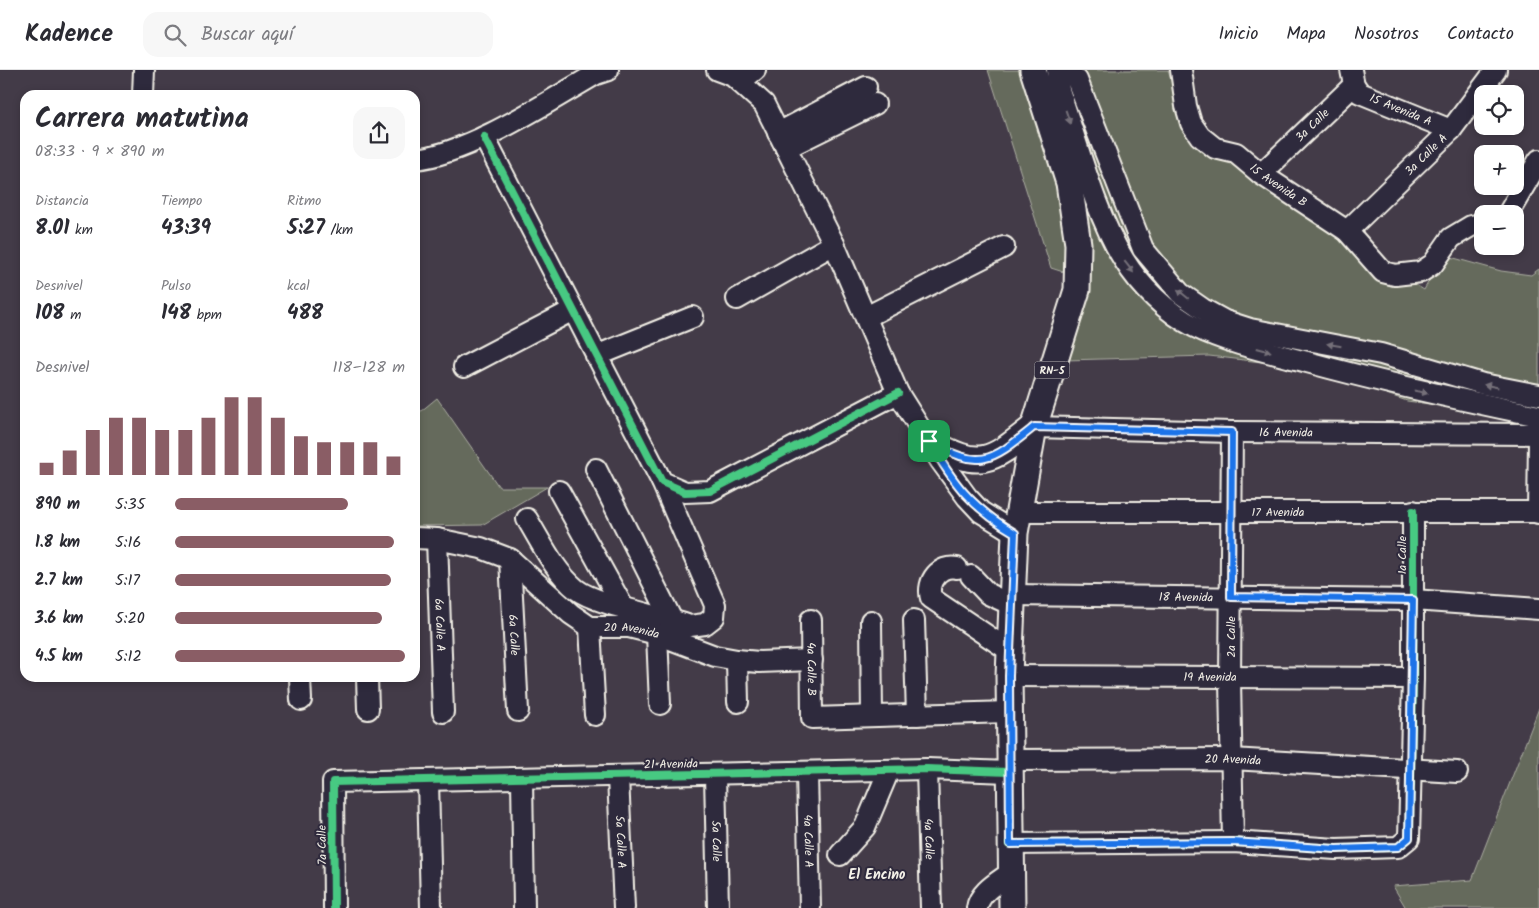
<!DOCTYPE html>
<html lang="es">
<head>
<meta charset="utf-8">
<style>
	body { margin:0; font-family:Kalam,sans-serif; background:#f7f7f7; color:#2b2b33; height:100vh; display:flex; flex-direction:column; font-size:19px; white-space:nowrap }
	* { box-sizing:border-box; margin:0 }
	p { font-size:16px; color:#7c7c81 }
	.icon { flex:none; width:28px; height:28px; fill:none; stroke:currentColor; stroke-width:2; stroke-linecap:round; stroke-linejoin:round }
	.map { position:relative; flex:1; overflow:hidden }
	.details { position:absolute; left:20px; top:20px; width:400px; height:592px; display:flex; flex-direction:column; background:#fff; border-radius:15px; box-shadow:0 2px 8px #0003 }
	.details>* { flex:none }
	.tools { position:absolute; left:1474px; top:15px; display:grid; gap:10px }
	.tools a { display:grid; place-items:center; width:50px; height:50px; border-radius:10px; background:#fff; box-shadow:0 2px 8px #0003; font-size:25px }
	.pin { position:absolute; display:grid; place-items:center; width:42px; height:42px; color:#fff; margin:-21px; border-radius:10px; box-shadow:0 2px 8px #0006 }
	.round { display:grid; place-items:center; flex:none; width:52px; height:52px; border-radius:15px; background:#f7f7f7 }
	.head { display:flex; align-items:center; justify-content:space-between; height:85px; padding:0 15px }
	h1 { font-size:28px; font-weight:700; line-height:38px }
	.metrics { display:grid; grid-template-columns:repeat(3,1fr); gap:8px; height:85px; padding:5px 15px }
	.metrics div { display:grid; align-content:center }
	.metrics b { font-size:21px; font-weight:700 }
	.metrics small { font-size:14px; font-weight:400 }
	.metrics p { font-size:14px }
	.chart { height:140px; padding:10px 15px }
	.chart p { display:flex; justify-content:space-between }
	.chart svg { width:100%; height:90px; margin-top:5px; stroke:#8a5d65; stroke-width:6 }
	ul { padding:0 15px; list-style:none; font-size:16px }
	li { display:grid; grid-template-columns:80px 60px 1fr; align-items:center; height:38px }
	li i { height:12px; border-radius:6px; background:#8a5d65 }
	header { display:flex; align-items:center; gap:30px; box-sizing:border-box; height:70px; padding:0 25px; background:#fff; border-bottom:1px solid #e1e1e2 }
	header strong { font-size:24px }
	nav { display:flex; gap:28px; margin-inline-start:auto; font-size:18px }
	.search { width:350px; height:45px; background:#f7f7f7; display:flex; align-items:center; gap:12px; box-sizing:border-box; padding:0 18px; border-radius:15px; color:#7c7c81; font-size:19px }
	.map>svg:first-child { display:block }
	.green { fill:#656a5c; stroke:#acaea2 }
	.lines { fill:none; stroke-linecap:round; stroke-linejoin:round }
	.minor-casing { stroke:#f4f1e8; stroke-width:24 }
	.major-casing { stroke:#f4f1e8; stroke-width:29 }
	.minor { stroke:#2f2a3d; stroke-width:20 }
	.major { stroke:#2f2a3d; stroke-width:25 }
	.cycleway-casing { stroke:#2f2a3d; stroke-width:11 }
	.cycleway { stroke:#46c982; stroke-width:8 }
	.oneway { fill:#747079 }
	.route-casing { stroke:#fff; stroke-width:10 }
	.route { stroke:#1a73e8; stroke-width:6 }
	.labels { text-anchor:middle; stroke-width:4; stroke-linejoin:round; paint-order:stroke }
	.shield { fill:#2f2a3d; stroke:#b9b5b5; stroke-width:1 }
	.shield-label { font-size:11px; font-weight:bold; fill:#f4f1e8 }
	.street-label { font-size:12px; fill:#f4f1e8; stroke:#2f2a3d }
	.neighbourhood-label { font-size:14px; font-weight:bold; fill:#f4f1e8; stroke:#2f2a3d }
</style>
</head>
<body>
<header>
<strong>Kadence</strong>
<div class="search"><svg class="icon" aria-label="search" viewBox="0 0 24 24"><circle cx="10" cy="10" r="6"/><path d="M15 15l6 6"/></svg>Buscar aquí</div>
<nav><a>Inicio</a><a>Mapa</a><a>Nosotros</a><a>Contacto</a></nav>
</header>
<div class="map">
<svg width="1539" height="838" viewBox="0 0 1539 838">
	<rect width="100%" height="100%" fill="#433b48"/>
	<filter id="ink" filterUnits="userSpaceOnUse"><feTurbulence type="fractalNoise" baseFrequency=".02" numOctaves="2"/><feDisplacementMap in="SourceGraphic" scale="10" xChannelSelector="R" yChannelSelector="G"/><feConvolveMatrix kernelMatrix="1 2 1 2 8 2 1 2 1" color-interpolation-filters="sRGB"/></filter>
	<g filter="url(#ink)">
		<g class="green">
			<polygon points="988,0 1168,0 1180,42 1230,89 1346,172 1424,220 1443,185 1501,201 1531,205 1539,199 1539,349 1407,331 1357,314 1279,294 1209,286 1066,290 1085,209 1051,198"/>
			<polygon points="437,328 499,417 547,417 482,455 415,456 415,346"/>
			<polygon points="1539,638 1539,838 1406,838 1393,816 1472,810"/>
		</g>
		<g class="lines">
			<defs>
				<g id="minor">
					<polyline points="717,0 733,6 764,34 834,174 898,323 940,390 967,427 981,442 1015,463"/>
					<path d="M 1057,0 L 1059,20 C 1077,72 1095,144 1124,190 C 1140,216 1167,243 1195,257 C 1230,274 1269,282 1307,292 C 1384,313 1461,330 1539,346"/>
					<polyline points="1066,0 1077,10 1143,179 1180,223 1203,239 1225,251 1250,259 1381,284 1483,314 1539,325"/>
					<path id="s1" d="M 1181,0 L 1186,36 L 1191,53 L 1200,66 L 1215,78 L 1236,83 L 1261,104 L 1347,161 L 1383,202 L 1395,205 L 1421,202 L 1433,194 L 1451,168 L 1471,156 L 1482,154"/>
					<polyline points="740,12 755,0"/>
					<path id="s2" d="M 1354,15 L 1360,23 L 1451,60"/>
					<polyline points="143,25 144,0"/>
					<polyline points="778,63 866,17"/>
					<polyline points="484,67 662,412 685,422 710,421 898,323"/>
					<polyline points="786,78 875,34"/>
					<path d="M 415,89 C 469,84 547,32 596,4 L 608,0"/>
					<path id="s3" d="M 1261,104 L 1354,15 L 1351,0"/>
					<polyline points="1508,144 1539,90"/>
					<path id="s4" d="M 1347,161 L 1451,60 L 1496,0"/>
					<polyline points="737,229 834,174"/>
					<polyline points="866,247 1004,177"/>
					<polyline points="596,286 693,247"/>
					<polyline points="464,297 573,240"/>
					<path id="s5" d="M 1034,357 L 1232,362 L 1539,364"/>
					<polyline points="1232,362 1230,609 1233,772"/>
					<polyline points="596,399 672,550"/>
					<polyline points="559,421 623,537"/>
					<path id="s6" d="M 1017,442 L 1539,442"/>
					<polyline points="1538,443 1539,370"/>
					<path d="M 527,449 C 541,472 555,502 576,519 C 596,535 663,546 690,556 L 705,554 L 714,547 L 715,535 L 662,412"/>
					<path id="s7" d="M 415,468 L 437,469 L 481,478 L 510,489 L 571,544 L 590,557 L 629,557 L 657,564 L 715,586 L 737,590 L 759,592 L 812,590"/>
					<path id="s8" d="M 437,469 L 443,642"/>
					<path id="s9" d="M 510,489 L 518,641"/>
					<path d="M 957,498 C 940,494 926,511 931,528 L 1010,581"/>
					<polyline points="971,506 988,524 1012,535"/>
					<path id="s10" d="M 1012,525 L 1413,530 L 1539,539"/>
					<path id="s11" d="M 811,550 L 812,648 L 1009,642"/>
					<polyline points="914,550 917,645"/>
					<polyline points="871,551 872,646"/>
					<polyline points="590,557 595,645"/>
					<polyline points="657,564 660,634"/>
					<polyline points="737,590 738,632"/>
					<path id="s12" d="M 1009,606 L 1413,608"/>
					<polyline points="300,608 301,630"/>
					<polyline points="367,608 368,639"/>
					<path id="s13" d="M 1009,690 L 1232,689 L 1457,702"/>
					<path id="s14" d="M 927,699 L 931,838"/>
					<path id="s15" d="M 807,703 L 810,838"/>
					<path id="s16" d="M 715,705 L 718,838"/>
					<path id="s17" d="M 618,707 L 624,838"/>
					<polyline points="522,709 524,838"/>
					<polyline points="428,710 431,838"/>
					<polyline points="1009,774 1233,772 1336,779 1398,777 1409,768 1413,608 1413,441"/>
					<polyline points="840,785 865,757 889,700"/>
					<polyline points="334,838 333,712 927,699 1009,702"/>
					<path d="M 977,838 C 979,822 998,812 1010,803"/>
				</g>
				<g id="major">
					<path d="M 929,371 C 981,401 990,392 1034,357"/>
					<polyline points="1012,838 1009,606 1015,463 1034,357 1077,220 1078,174 1069,113 1033,0"/>
				</g>
			</defs>
			<use href="#minor" class="minor-casing"/>
			<use href="#major" class="major-casing"/>
			<use href="#minor" class="minor"/>
			<use href="#major" class="major"/>
			<defs>
				<g id="cycleway">
					<polyline points="484,67 662,412 685,422 710,421 898,323"/>
					<polyline points="1009,774 1233,772 1336,779 1398,777 1409,768 1413,608 1413,441"/>
					<polyline points="334,838 333,712 927,699 1009,702"/>
				</g>
			</defs>
			<use href="#cycleway" class="cycleway-casing"/>
			<use href="#cycleway" class="cycleway"/>
		</g>
		<defs><path id="oneway-solid" d="M-6-.8H1V-3.2L6.5 0L1 3.2V.8H-6Z" transform="scale(1.25)"/></defs>
		<g class="oneway">
			<use href="#oneway-solid" transform="translate(1068 47) rotate(71)"/>
			<use href="#oneway-solid" transform="translate(1129 197) rotate(52)"/>
			<use href="#oneway-solid" transform="translate(1183 224) rotate(-140)"/>
			<use href="#oneway-solid" transform="translate(1334 275) rotate(-170)"/>
			<use href="#oneway-solid" transform="translate(1264 280) rotate(15)"/>
			<use href="#oneway-solid" transform="translate(1491 316) rotate(-169)"/>
			<use href="#oneway-solid" transform="translate(1421 322) rotate(12)"/>
		</g>
	</g>
	<g class="lines" filter="url(#ink)">
		<defs>
			<path id="route" d="M 1034,357 L 1232,362 L 1231,527 L 1413,530 L 1409,768 L 1398,777 L 1336,779 L 1233,772 L 1010,774 L 1009,606 L 1015,463 C 972,438 953,413 929,371 C 981,401 990,392 1034,357 Z"/>
		</defs>
		<use href="#route" class="route-casing"/>
		<use href="#route" class="route"/>
	</g>
	<g class="labels">
		<rect class="shield" x="1034.5" y="291.5" width="35" height="17" rx="4"/>
		<g class="shield-label">
			<text x="1052" y="304">RN-5</text>
		</g>
		<g class="street-label">
			<text dy="4" stroke="none"><textPath href="#s2" startOffset="54">15 Avenida A</textPath></text>
			<text dy="4" stroke="none"><textPath href="#s3" startOffset="71">3a Calle</textPath></text>
			<text dy="4" stroke="none"><textPath href="#s4" startOffset="110">3a Calle A</textPath></text>
			<text dy="4" stroke="none"><textPath href="#s1" startOffset="164">15 Avenida B</textPath></text>
			<text dy="4" stroke="none"><textPath href="#s5" startOffset="252">16 Avenida</textPath></text>
			<text dy="4" stroke="none"><textPath href="#s6" startOffset="261">17 Avenida</textPath></text>
			<text transform="translate(1402 485) rotate(-90)" y="4">1a Calle</text>
			<text dy="4" stroke="none"><textPath href="#s10" startOffset="174">18 Avenida</textPath></text>
			<text dy="4" stroke="none"><textPath href="#s8" startOffset="86">6a Calle A</textPath></text>
			<text dy="4" stroke="none"><textPath href="#s7" startOffset="245">20 Avenida</textPath></text>
			<text dy="4" stroke="none"><textPath href="#s9" startOffset="76">6a Calle</textPath></text>
			<text transform="translate(1231 567) rotate(-90)" y="4">2a Calle</text>
			<text dy="4" stroke="none"><textPath href="#s11" startOffset="49">4a Calle B</textPath></text>
			<text dy="4" stroke="none"><textPath href="#s12" startOffset="201">19 Avenida</textPath></text>
			<text dy="4" stroke="none"><textPath href="#s13" startOffset="224">20 Avenida</textPath></text>
			<text transform="translate(671 694) rotate(-1)" y="4">21 Avenida</text>
			<text dy="4" stroke="none"><textPath href="#s14" startOffset="70">4a Calle</textPath></text>
			<text dy="4" stroke="none"><textPath href="#s16" startOffset="66">5a Calle</textPath></text>
			<text dy="4" stroke="none"><textPath href="#s15" startOffset="68">4a Calle A</textPath></text>
			<text dy="4" stroke="none"><textPath href="#s17" startOffset="65">5a Calle A</textPath></text>
			<text transform="translate(322 775) rotate(-91)" y="4">7a Calle</text>
		</g>
		<g class="neighbourhood-label">
			<text x="877" y="809">El Encino</text>
		</g>
	</g>
</svg>
<div class="tools">
<a><svg class="icon" aria-label="locate" viewBox="0 0 24 24"><circle cx="12" cy="12" r="6"/><path d="M12 2v4M12 18v4M2 12h4M18 12h4"/></svg></a>
<a>+</a>
<a>−</a>
</div>
<div class="pin" style="left:929px;top:371px;background:#1e9e55"><svg class="icon" aria-label="arrive" viewBox="0 0 24 24"><path d="M6 21V4h12l-3 4 3 4H6"/></svg></div>
<section class="details">
<div class="head"><div><h1>Carrera matutina</h1><p>08:33 · 9 × 890 m</p></div><a class="round"><svg class="icon" aria-label="share" viewBox="0 0 24 24"><path d="M12 15V3M7 8l5-5 5 5M5 13v7h14v-7"/></svg></a></div>
<div class="metrics">
<div><p>Distancia</p><b>8.01<small> km</small></b></div>
<div><p>Tiempo</p><b>43:39</b></div>
<div><p>Ritmo</p><b>5:27<small> /km</small></b></div>
</div>
<div class="metrics">
<div><p>Desnivel</p><b>108<small> m</small></b></div>
<div><p>Pulso</p><b>148<small> bpm</small></b></div>
<div><p>kcal</p><b>488</b></div>
</div>
<div class="chart"><p><span>Desnivel</span>118–128 m</p>
<svg viewBox="0 0 160 44" preserveAspectRatio="none"><path d="M5 44V38M15 44V32M25 44V22M35 44V16M45 44V16M55 44V22M65 44V22M75 44V16M85 44V6M95 44V6M105 44V16M115 44V25M125 44V28M135 44V28M145 44V28M155 44V35"/></svg>
</div>
<ul>
<li><b>890 m</b>5:35<i style="width:75%"></i></li>
<li><b>1.8 km</b>5:16<i style="width:95%"></i></li>
<li><b>2.7 km</b>5:17<i style="width:94%"></i></li>
<li><b>3.6 km</b>5:20<i style="width:90%"></i></li>
<li><b>4.5 km</b>5:12<i style="width:100%"></i></li>
</ul>
</section>
</div>
</body>
</html>
